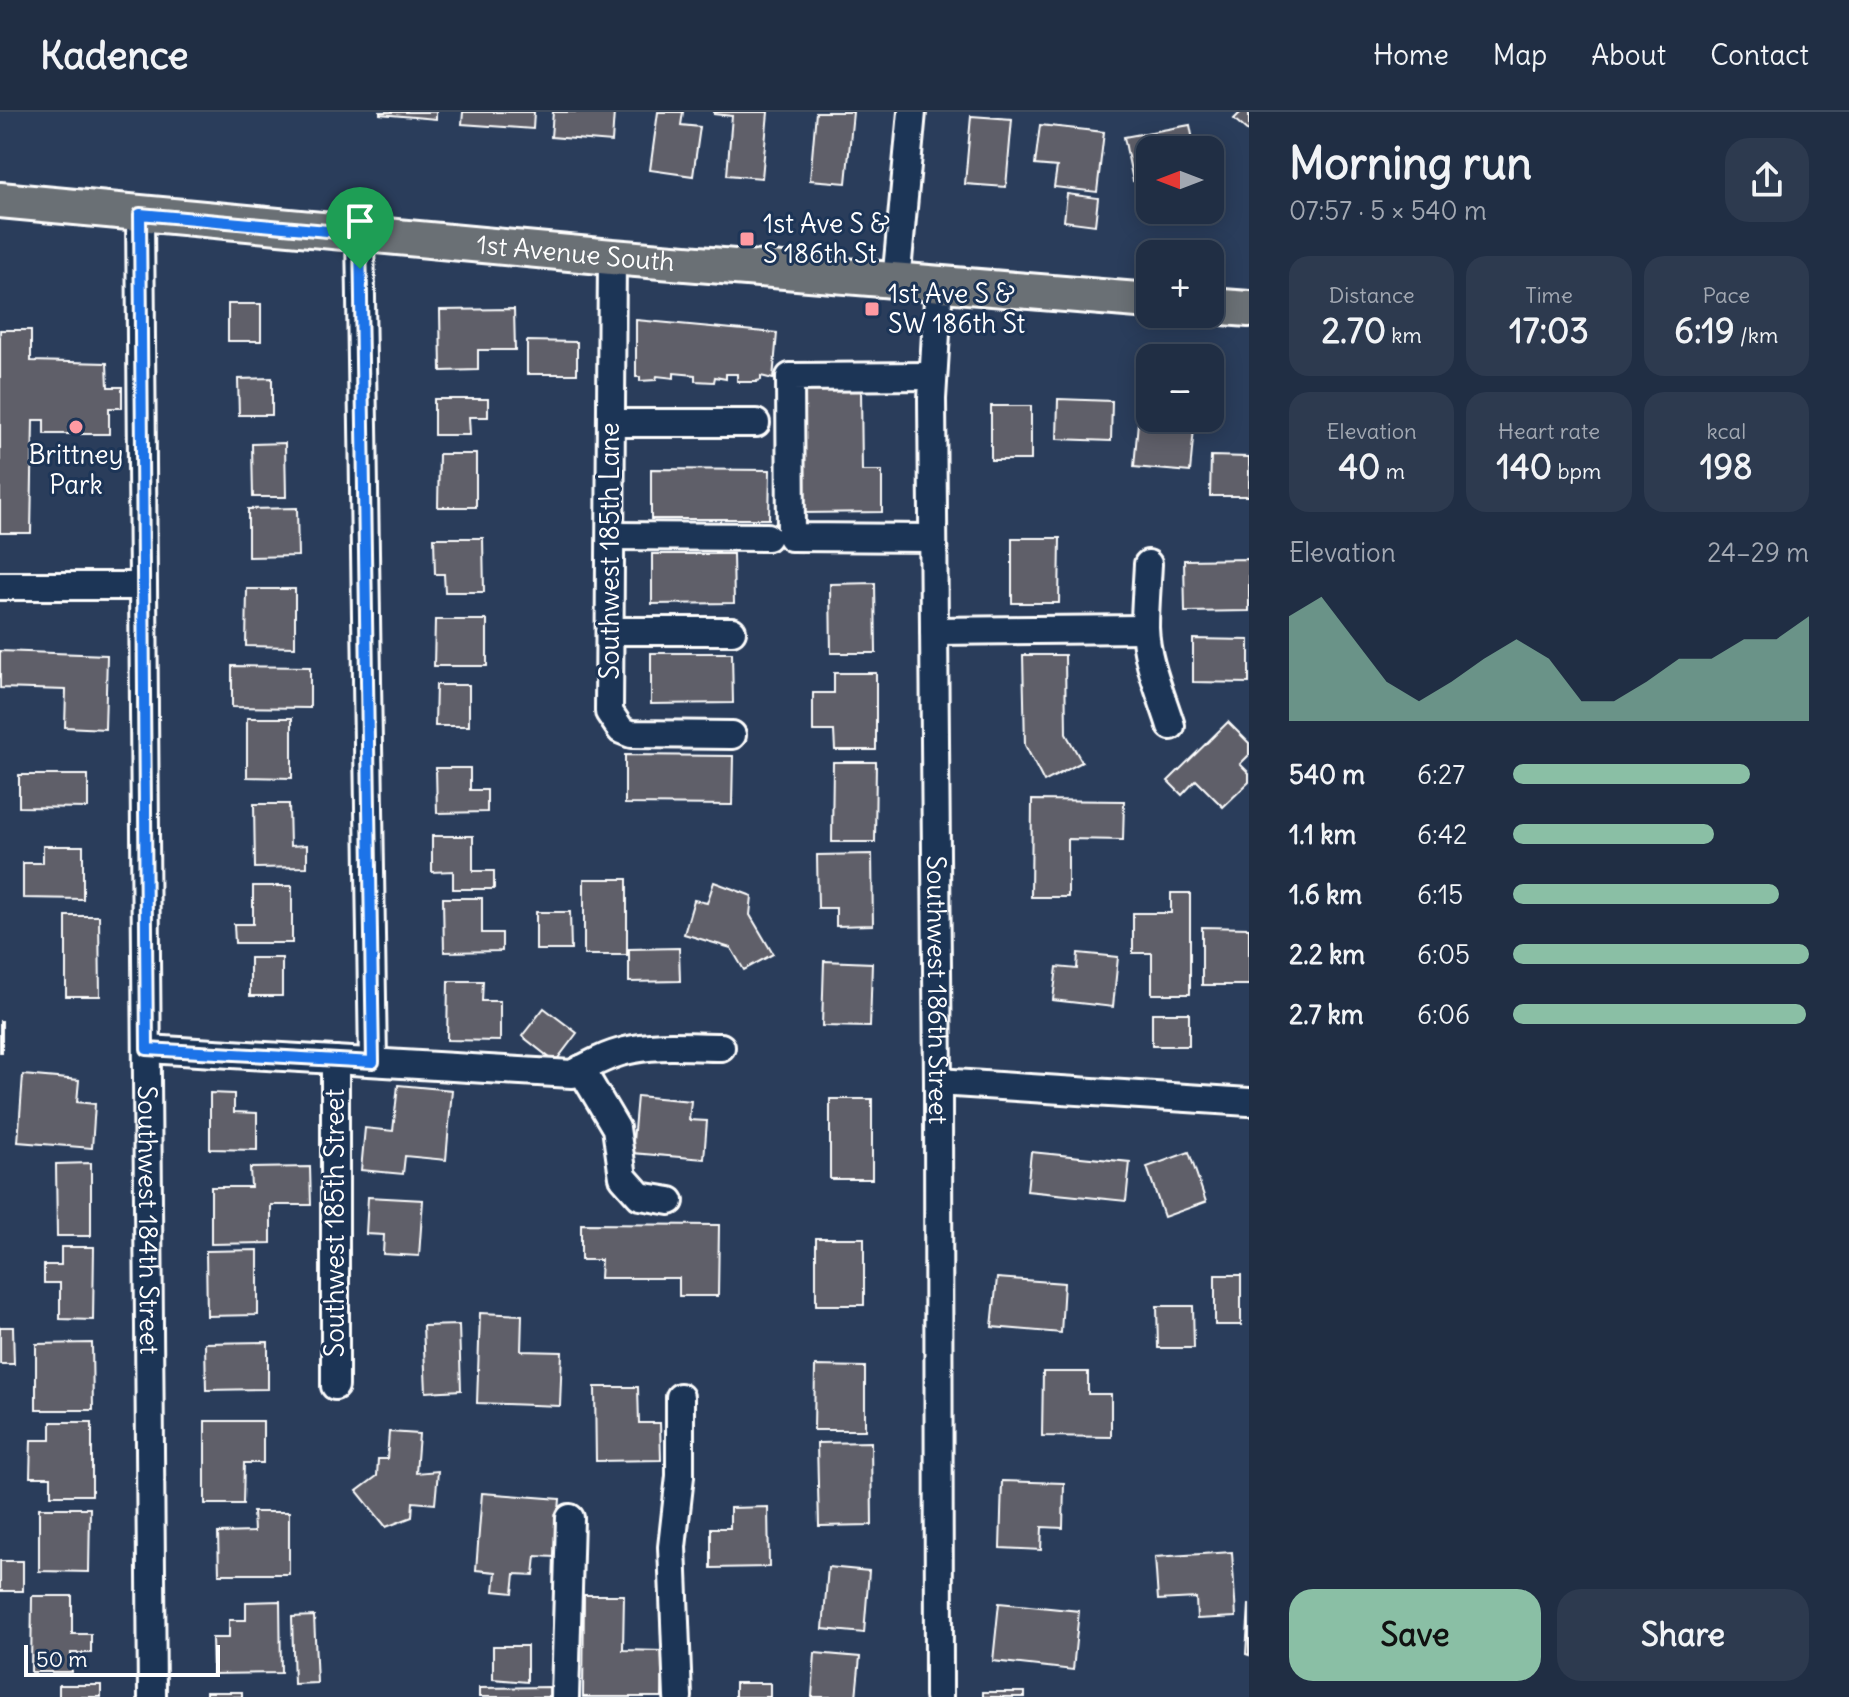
<!DOCTYPE html>
<html lang="en">
<head>
<meta charset="utf-8">
<style>
	body { margin:0; font-family:Delius,sans-serif; background:#2d3a4f; color:#f1f3f6; height:100vh; display:flex; flex-direction:column; font-size:30px; white-space:nowrap }
	* { box-sizing:border-box; margin:0 }
	p { font-size:26px; color:#a2a8b2 }
	.icon { flex:none; width:44px; height:44px; fill:none; stroke:currentColor; stroke-width:2; stroke-linecap:round; stroke-linejoin:round }
	.map { position:relative; flex:1; overflow:hidden }
	.panel { display:flex; flex-direction:column; background:#202e44; width:600px }
	.panel>* { flex:none }
	.needle { width:52px; rotate:270deg }
	.tools { position:absolute; left:1136px; top:24px; display:grid; gap:16px }
	.tools a { display:grid; place-items:center; width:88px; height:88px; border-radius:16px; background:#202e44; box-shadow:0 4px 20px #0003,0 0 0 2px #3d4a5d; font-size:40px }
	.scale { position:absolute; left:24px; bottom:20px; width:196px; box-sizing:border-box; padding-left:8px; border:4px solid #fff; border-top:0; font-size:22px; line-height:28px; white-space:nowrap; color:#fff; -webkit-text-stroke:6px #1d3557; paint-order:stroke }
	.pin { position:absolute; display:grid; place-items:center; width:68px; height:68px; color:#fff; margin:-82px -34px; border-radius:50% 50% 50% 0; rotate:-45deg; box-shadow:0 0 8px #0007 }
	.pin .icon { rotate:45deg }
	.round { display:grid; place-items:center; flex:none; width:84px; height:84px; border-radius:24px; background:#2d3a4f }
	.head { display:flex; align-items:center; justify-content:space-between; height:136px; padding:0 40px }
	h1 { font-size:44px; font-weight:700; line-height:60px }
	.stats { display:grid; grid-template-columns:repeat(3,1fr); gap:12px; height:136px; padding:8px 40px }
	.stats div { display:grid; align-content:center; border-radius:20px; background:#2d3a4f; text-align:center }
	.stats b { font-size:34px; font-weight:700 }
	.stats small { font-size:22px; font-weight:400 }
	.stats p { font-size:22px }
	.chart { height:224px; padding:16px 40px }
	.chart p { display:flex; justify-content:space-between }
	.chart svg { width:100%; height:144px; margin-top:8px; fill:#8abfa5; opacity:.7 }
	.primary-button { display:flex; gap:16px; margin-top:auto; padding:16px 40px }
	.primary-button a { flex:1; height:92px; border-radius:24px; background:#8abfa5; color:#111; font-size:32px; font-weight:700; line-height:92px; text-align:center }
	.primary-button a+a { background:#2d3a4f; color:#f1f3f6 }
	ul { padding:0 40px; list-style:none; font-size:26px }
	li { display:grid; grid-template-columns:128px 96px 1fr; align-items:center; height:60px }
	li i { height:20px; border-radius:10px; background:#8abfa5 }
	header { display:flex; align-items:center; gap:48px; box-sizing:border-box; height:112px; padding:0 40px; background:#202e44; border-bottom:2px solid #3d4a5d }
	header strong { font-size:38px }
	nav { display:flex; gap:44px; margin-inline-start:auto; font-size:28px }
	main { display:flex; flex:1; min-height:0 }
	.map>svg:first-child { display:block }
	.building { fill:#5f5f69; stroke:#fff; stroke-width:2 }
	.lines { fill:none; stroke-linecap:round; stroke-linejoin:round }
	.minor-casing { stroke:#fff; stroke-width:32 }
	.major-casing { stroke:#fff; stroke-width:40 }
	.minor { stroke:#1d3557; stroke-width:26 }
	.major { stroke:#6b6f75; stroke-width:34 }
	.route-casing { stroke:#fff; stroke-width:16 }
	.route { stroke:#1a73e8; stroke-width:10 }
	.poi-dot { fill:#ff9aa2; stroke:#1d3557; stroke-width:3 }
	.labels { text-anchor:middle; stroke-width:6; stroke-linejoin:round; paint-order:stroke }
	.poi-label { font-size:26px; fill:#fff; stroke:#1d3557; text-anchor:start }
	.street-label { font-size:26px; fill:#fff; stroke:#1d3557 }
</style>
</head>
<body>
<header>
<strong>Kadence</strong>
<nav><a>Home</a><a>Map</a><a>About</a><a>Contact</a></nav>
</header>
<main>
<div class="map">
<svg width="1249" height="1585" viewBox="0 0 1249 1585">
	<rect width="100%" height="100%" fill="#2a3d5b"/>
	<filter id="ink" filterUnits="userSpaceOnUse"><feTurbulence type="fractalNoise" baseFrequency=".0125" numOctaves="2"/><feDisplacementMap in="SourceGraphic" scale="16" xChannelSelector="R" yChannelSelector="G"/><feConvolveMatrix kernelMatrix="1 2 1 2 8 2 1 2 1" color-interpolation-filters="sRGB"/></filter>
	<g filter="url(#ink)">
		<g class="building">
			<polygon points="380,0 436,0 436,7 380,2"/>
			<polygon points="463,0 534,0 533,17 462,12"/>
			<polygon points="553,0 614,0 612,30 551,25"/>
			<polygon points="658,0 683,0 681,13 700,15 693,64 650,58"/>
			<polygon points="714,0 768,0 762,66 727,63 732,4 714,2"/>
			<polygon points="816,0 853,0 846,71 810,68"/>
			<polygon points="1241,0 1249,0 1249,20 1234,7"/>
			<polygon points="971,4 1012,7 1006,75 965,72"/>
			<polygon points="1040,13 1104,20 1097,80 1054,75 1057,55 1035,53"/>
			<polygon points="1190,13 1195,38 1150,38 1150,66 1133,69 1124,25"/>
			<polygon points="1067,82 1098,86 1095,113 1064,109"/>
			<rect x="228" y="192" width="33" height="37"/>
			<polygon points="514,197 515,238 478,238 478,258 441,259 440,198"/>
			<polygon points="636,208 777,221 773,267 761,264 761,268 757,269 757,270 740,270 740,269 737,269 737,262 726,262 726,267 715,265 714,270 695,269 695,263 674,261 674,266 657,264 656,268 640,269 640,265 636,265"/>
			<polygon points="0,218 31,218 31,249 107,251 108,275 122,275 122,296 109,296 109,322 44,322 44,308 33,308 31,421 0,421"/>
			<polygon points="527,229 577,230 577,262 527,262"/>
			<polygon points="272,266 272,303 239,303 238,267"/>
			<polygon points="861,277 862,359 882,359 882,400 801,401 800,278"/>
			<polygon points="434,287 488,287 488,305 469,305 470,323 434,323"/>
			<polygon points="1058,287 1112,289 1111,329 1057,327"/>
			<rect x="991" y="294" width="40" height="54"/>
			<polygon points="1138,310 1194,316 1190,360 1134,355"/>
			<polygon points="285,331 286,385 253,385 252,332"/>
			<polygon points="439,342 476,342 476,395 438,395"/>
			<polygon points="1211,344 1249,345 1249,384 1210,384"/>
			<polygon points="651,357 770,358 769,407 651,407"/>
			<polygon points="297,396 298,444 248,445 248,397"/>
			<polygon points="434,426 483,426 484,480 445,480 444,462 435,462"/>
			<polygon points="1012,426 1060,426 1059,491 1012,491"/>
			<polygon points="652,442 733,442 734,491 652,492"/>
			<polygon points="1249,447 1249,499 1185,500 1184,448"/>
			<polygon points="875,471 876,541 831,541 830,472"/>
			<polygon points="247,477 295,477 295,535 246,534"/>
			<polygon points="435,508 487,508 487,554 434,554"/>
			<polygon points="1193,527 1249,528 1249,571 1193,570"/>
			<polygon points="0,539 107,543 105,617 65,615 66,578 0,576"/>
			<polygon points="651,541 732,541 733,591 651,592"/>
			<polygon points="1023,543 1065,543 1066,622 1082,650 1044,670 1025,633"/>
			<polygon points="232,554 310,555 310,596 232,595"/>
			<polygon points="834,561 876,561 876,638 835,638 834,619 813,619 813,581 834,581"/>
			<polygon points="436,573 469,573 469,614 435,614"/>
			<polygon points="247,606 292,606 292,666 247,665"/>
			<polygon points="1228,610 1249,631 1249,643 1240,652 1249,661 1249,670 1223,695 1196,668 1182,683 1168,669"/>
			<polygon points="625,643 733,644 732,693 625,692"/>
			<polygon points="833,650 876,650 875,730 832,730"/>
			<polygon points="436,656 470,656 470,678 487,678 487,700 437,701"/>
			<polygon points="19,663 88,663 88,696 19,695"/>
			<polygon points="1032,688 1124,689 1123,728 1068,727 1068,785 1031,785"/>
			<polygon points="254,692 289,692 290,734 307,733 307,755 255,756"/>
			<polygon points="432,724 473,724 473,759 494,759 494,777 453,777 453,759 432,760"/>
			<polygon points="43,734 83,734 83,787 23,786 23,751 43,751"/>
			<polygon points="872,742 873,813 836,814 836,796 818,796 817,743"/>
			<rect x="584" y="767" width="43" height="76"/>
			<polygon points="714,770 752,784 750,803 773,842 744,858 731,836 684,822 694,788 707,791"/>
			<polygon points="253,774 292,774 292,831 235,831 234,812 253,812"/>
			<polygon points="1171,781 1190,781 1190,882 1152,882 1152,841 1133,841 1133,801 1171,801"/>
			<polygon points="443,786 482,786 482,821 502,821 502,839 444,840"/>
			<polygon points="536,800 570,800 571,838 536,838"/>
			<polygon points="66,804 99,804 100,884 66,884"/>
			<polygon points="1202,815 1249,816 1249,873 1202,873"/>
			<polygon points="679,836 680,869 629,870 629,837"/>
			<polygon points="1078,841 1118,845 1113,895 1053,888 1057,855 1077,857"/>
			<rect x="250" y="846" width="32" height="38"/>
			<polygon points="824,849 872,851 870,915 822,914"/>
			<polygon points="448,869 483,869 482,889 500,889 500,929 447,928"/>
			<polygon points="544,896 577,921 555,950 522,924"/>
			<rect x="1152" y="901" width="37" height="33"/>
			<rect x="0" y="909" width="2" height="31"/>
			<polygon points="23,963 79,968 77,990 95,992 92,1036 18,1030"/>
			<polygon points="398,973 452,978 446,1048 405,1044 403,1062 361,1058 365,1016 393,1019"/>
			<polygon points="210,981 234,982 234,1000 257,1001 257,1038 210,1037"/>
			<polygon points="637,984 691,989 689,1008 707,1009 704,1047 632,1041"/>
			<rect x="830" y="987" width="42" height="80"/>
			<polygon points="1031,1040 1130,1050 1126,1089 1027,1079"/>
			<polygon points="1189,1040 1206,1090 1164,1105 1147,1055"/>
			<polygon points="91,1051 91,1124 57,1124 56,1052"/>
			<polygon points="310,1055 311,1093 271,1093 271,1131 211,1132 211,1075 251,1075 250,1056"/>
			<polygon points="368,1085 423,1088 419,1144 383,1142 384,1123 366,1122"/>
			<polygon points="581,1112 719,1113 718,1184 679,1184 679,1166 600,1166 601,1148 581,1148"/>
			<rect x="816" y="1126" width="48" height="67"/>
			<polygon points="61,1135 94,1135 93,1208 60,1207 60,1171 44,1171 44,1153 61,1153"/>
			<polygon points="258,1138 258,1203 207,1204 206,1139"/>
			<rect x="1215" y="1163" width="26" height="50"/>
			<polygon points="997,1166 1064,1171 1061,1221 992,1215"/>
			<polygon points="1157,1194 1193,1194 1194,1236 1158,1236"/>
			<polygon points="480,1201 522,1203 521,1239 562,1240 560,1294 477,1291"/>
			<polygon points="459,1213 461,1278 426,1280 423,1214"/>
			<polygon points="0,1215 13,1215 14,1252 0,1252"/>
			<polygon points="268,1230 268,1277 206,1278 205,1231"/>
			<polygon points="92,1231 93,1298 36,1298 36,1232"/>
			<polygon points="815,1254 865,1255 865,1318 814,1318"/>
			<polygon points="1043,1260 1088,1260 1088,1282 1111,1282 1111,1325 1042,1324"/>
			<polygon points="595,1275 638,1275 639,1311 660,1311 661,1348 596,1349"/>
			<polygon points="205,1309 263,1309 263,1351 244,1351 243,1392 205,1392"/>
			<polygon points="51,1310 92,1310 92,1383 51,1383 51,1365 30,1365 31,1328 51,1328"/>
			<polygon points="389,1320 419,1322 416,1361 438,1359 435,1392 413,1390 412,1405 386,1415 357,1379 377,1364 378,1347 387,1347"/>
			<polygon points="871,1330 872,1413 819,1414 817,1331"/>
			<polygon points="1002,1369 1064,1371 1063,1416 1042,1415 1041,1438 1000,1436"/>
			<polygon points="482,1381 560,1387 555,1445 536,1444 534,1463 515,1462 513,1481 494,1479 496,1460 476,1458"/>
			<polygon points="768,1395 769,1455 711,1456 711,1416 730,1416 730,1396"/>
			<polygon points="39,1396 90,1396 89,1460 39,1459"/>
			<polygon points="253,1400 289,1400 289,1462 219,1462 218,1421 254,1420"/>
			<polygon points="1232,1440 1236,1505 1197,1507 1196,1486 1158,1488 1155,1445"/>
			<rect x="0" y="1449" width="23" height="30"/>
			<polygon points="828,1455 869,1459 864,1521 823,1517"/>
			<polygon points="584,1483 624,1483 623,1538 663,1539 662,1585 583,1585"/>
			<polygon points="32,1484 72,1484 72,1522 91,1522 91,1541 71,1541 71,1560 31,1560"/>
			<polygon points="280,1489 281,1561 213,1562 212,1526 229,1526 229,1508 246,1508 246,1490"/>
			<polygon points="999,1491 1079,1499 1073,1558 993,1549"/>
			<polygon points="1249,1492 1249,1543 1246,1542"/>
			<polygon points="314,1504 317,1571 294,1572 292,1505"/>
			<polygon points="493,1534 527,1534 527,1570 493,1567"/>
			<polygon points="815,1541 860,1545 856,1585 812,1585"/>
			<rect x="735" y="1571" width="35" height="14"/>
			<rect x="59" y="1573" width="42" height="12"/>
			<polygon points="549,1575 549,1585 479,1585 479,1576"/>
			<rect x="206" y="1580" width="36" height="5"/>
			<rect x="983" y="1580" width="42" height="5"/>
		</g>
		<g class="lines">
			<defs>
				<g id="minor">
					<path id="s1" d="M 140,102 L 152,1585"/>
					<polyline points="360,122 373,950"/>
					<polyline points="612,145 609,600 621,618 631,622 732,623"/>
					<polyline points="896,170 912,0"/>
					<path id="s2" d="M 939,172 L 932,287 L 938,970 L 939,1585"/>
					<polyline points="611,311 756,311"/>
					<polyline points="611,424 767,425"/>
					<polyline points="933,426 791,425 790,265 933,264"/>
					<path d="M 1148,452 C 1147,473 1145,494 1145,515 C 1146,549 1161,582 1171,614"/>
					<polyline points="0,474 143,474"/>
					<polyline points="610,519 732,519"/>
					<polyline points="934,519 1145,517"/>
					<path d="M 147,937 L 572,962 C 589,953 607,943 625,939 C 655,931 690,935 721,935"/>
					<polyline points="335,948 335,1274"/>
					<polyline points="581,957 616,1016 623,1065 640,1084 670,1089"/>
					<polyline points="938,970 1249,990"/>
					<polyline points="565,1585 570,1406"/>
					<polyline points="678,1585 672,1435 680,1364 680,1285"/>
				</g>
				<g id="major">
					<path id="s3" d="M 0,88 L 612,145 L 1150,189"/>
					<polyline points="1210,194 1249,197"/>
				</g>
			</defs>
			<use href="#minor" class="minor-casing"/>
			<use href="#major" class="major-casing"/>
			<use href="#minor" class="minor"/>
			<use href="#major" class="major"/>
		</g>
	</g>
	<g class="lines" filter="url(#ink)">
		<defs>
			<polygon id="route" points="140,102 360,122 373,950 147,937"/>
		</defs>
		<use href="#route" class="route-casing"/>
		<use href="#route" class="route"/>
	</g>
	<g class="poi-dot">
		<rect x="739" y="119" width="16" height="16" rx="4"/>
		<rect x="864" y="189" width="16" height="16" rx="4"/>
		<circle cx="76" cy="315" r="8"/>
	</g>
	<g class="labels">
		<g class="poi-label">
			<text x="763" y="121">1st Ave S &amp;<tspan x="763" dy="30">S 186th St</tspan></text>
			<text x="888" y="191">1st Ave S &amp;<tspan x="888" dy="30">SW 186th St</tspan></text>
			<text x="76" y="352" text-anchor="middle">Brittney<tspan x="76" dy="30">Park</tspan></text>
		</g>
		<g class="street-label">
			<text dy="9" stroke="none"><textPath href="#s3" startOffset="578">1st Avenue South</textPath></text>
			<text transform="translate(610 439) rotate(-90)" y="9">Southwest 185th Lane</text>
			<text dy="9" stroke="none"><textPath href="#s2" startOffset="706">Southwest 186th Street</textPath></text>
			<text dy="9" stroke="none"><textPath href="#s1" startOffset="1006">Southwest 184th Street</textPath></text>
			<text transform="translate(335 1111) rotate(-90)" y="9">Southwest 185th Street</text>
		</g>
	</g>
</svg>
<div class="tools">
<a><svg class="needle" viewBox="-14 -14 28 28"><path d="M0-13l5 13h-10z" fill="#e53935"/><path d="M0 13l5-13h-10z" fill="#a2a8b2"/></svg></a>
<a>+</a>
<a>−</a>
</div>
<div class="scale">50 m</div>
<div class="pin" style="left:360px;top:157px;background:#1e9e55"><svg class="icon" aria-label="arrive" viewBox="0 0 24 24"><path d="M6 21V4h12l-3 4 3 4H6"/></svg></div>
</div>
<section class="panel">
<div class="head"><div><h1>Morning run</h1><p>07:57 · 5 × 540 m</p></div><a class="round"><svg class="icon" aria-label="share" viewBox="0 0 24 24"><path d="M12 15V3M7 8l5-5 5 5M5 13v7h14v-7"/></svg></a></div>
<div class="stats">
<div><p>Distance</p><b>2.70<small> km</small></b></div>
<div><p>Time</p><b>17:03</b></div>
<div><p>Pace</p><b>6:19<small> /km</small></b></div>
</div>
<div class="stats">
<div><p>Elevation</p><b>40<small> m</small></b></div>
<div><p>Heart rate</p><b>140<small> bpm</small></b></div>
<div><p>kcal</p><b>198</b></div>
</div>
<div class="chart"><p><span>Elevation</span>24–29 m</p>
<svg viewBox="0 0 160 44" preserveAspectRatio="none"><path d="M0 44V12L10 6L20 19L30 32L40 38L50 32L60 25L70 19L80 25L90 38L100 38L110 32L120 25L130 25L140 19L150 19L160 12V44z"/></svg>
</div>
<ul>
<li><b>540 m</b>6:27<i style="width:80%"></i></li>
<li><b>1.1 km</b>6:42<i style="width:68%"></i></li>
<li><b>1.6 km</b>6:15<i style="width:90%"></i></li>
<li><b>2.2 km</b>6:05<i style="width:100%"></i></li>
<li><b>2.7 km</b>6:06<i style="width:99%"></i></li>
</ul>
<div class="primary-button"><a>Save</a><a>Share</a></div>
</section>
</main>
</body>
</html>
